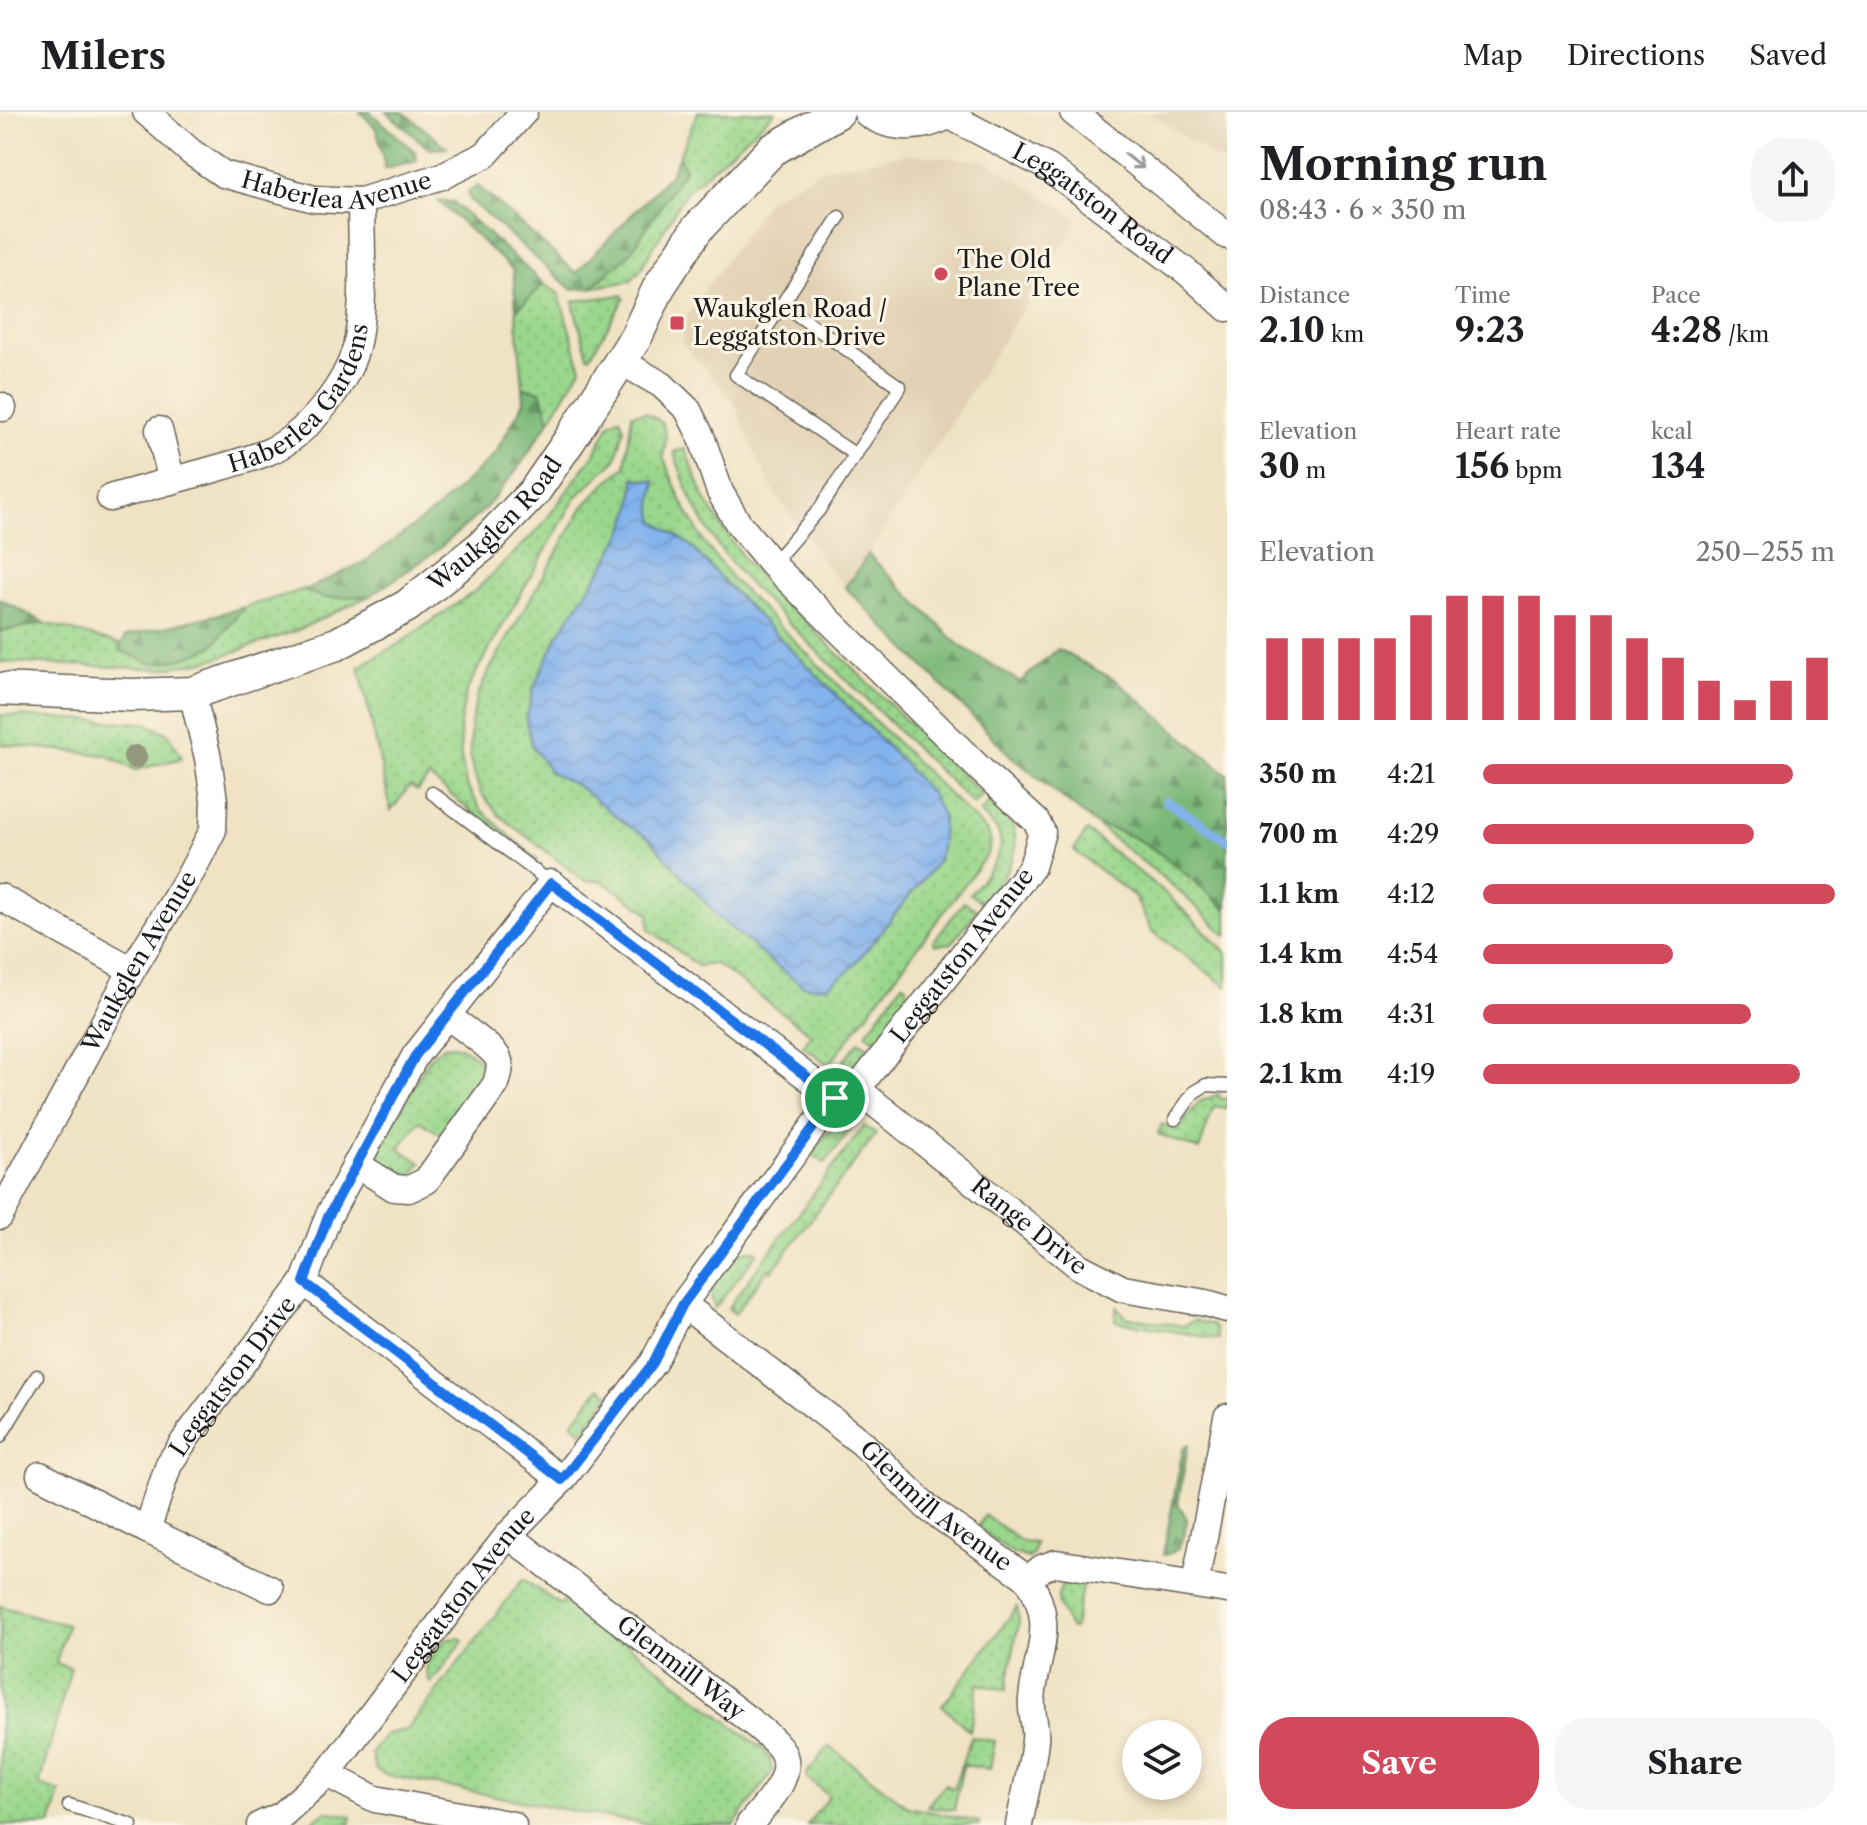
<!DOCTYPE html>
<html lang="en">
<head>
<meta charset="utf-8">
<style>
	body { margin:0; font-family:"Libre Caslon Text",serif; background:#f6f6f6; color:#202124; height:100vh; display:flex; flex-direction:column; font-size:30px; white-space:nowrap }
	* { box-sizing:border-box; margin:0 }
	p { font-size:26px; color:#757577 }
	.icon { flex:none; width:44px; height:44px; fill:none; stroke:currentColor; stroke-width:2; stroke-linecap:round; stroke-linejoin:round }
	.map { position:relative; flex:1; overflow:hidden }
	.details { display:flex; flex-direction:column; background:#fff; width:640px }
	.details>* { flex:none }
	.buttons { position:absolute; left:1122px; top:1608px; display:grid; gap:16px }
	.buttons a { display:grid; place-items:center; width:80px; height:80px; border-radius:50%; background:#fff; box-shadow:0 4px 12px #0003; font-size:40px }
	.pin { position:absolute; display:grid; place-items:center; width:68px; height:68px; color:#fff; margin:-34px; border:4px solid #fff; border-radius:50%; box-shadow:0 2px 8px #0007 }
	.round { display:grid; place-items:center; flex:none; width:84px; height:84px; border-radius:32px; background:#f6f6f6 }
	.summary { display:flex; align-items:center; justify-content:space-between; height:136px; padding:0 32px }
	h1 { font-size:44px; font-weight:800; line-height:60px }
	.metrics { display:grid; grid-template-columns:repeat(3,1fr); gap:12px; height:136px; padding:8px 32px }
	.metrics div { display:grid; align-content:center }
	.metrics b { font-size:34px; font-weight:800 }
	.metrics small { font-size:22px; font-weight:400 }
	.metrics p { font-size:22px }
	.chart { height:224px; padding:16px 32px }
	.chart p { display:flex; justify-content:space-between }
	.chart svg { width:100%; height:144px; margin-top:8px; stroke:#d1495b; stroke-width:6 }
	.primary-button { display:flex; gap:16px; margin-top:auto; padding:16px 32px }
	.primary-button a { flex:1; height:92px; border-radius:32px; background:#d1495b; color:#fff; font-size:32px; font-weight:800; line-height:92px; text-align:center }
	.primary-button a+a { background:#f6f6f6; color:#202124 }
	ul { padding:0 32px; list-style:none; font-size:26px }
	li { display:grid; grid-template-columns:128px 96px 1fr; align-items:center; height:60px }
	li i { height:20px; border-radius:10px; background:#d1495b }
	header { display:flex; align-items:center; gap:48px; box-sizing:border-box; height:112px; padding:0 40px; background:#fff; border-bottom:2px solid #e0e0e0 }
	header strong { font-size:38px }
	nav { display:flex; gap:44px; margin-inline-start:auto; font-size:28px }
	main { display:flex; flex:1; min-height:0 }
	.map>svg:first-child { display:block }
	.built { fill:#e2d1b4 }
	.grass { fill:url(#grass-dots); stroke:#5b7a54; stroke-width:2 }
	.forest { fill:url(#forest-firs); stroke:#4c6a4a; stroke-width:2 }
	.water { fill:url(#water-waves); stroke:#506784; stroke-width:2 }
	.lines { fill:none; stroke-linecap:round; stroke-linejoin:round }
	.stream { stroke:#83b2ed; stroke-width:9 }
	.service-casing { stroke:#666257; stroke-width:15 }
	.minor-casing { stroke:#666257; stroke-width:29 }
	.tertiary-casing { stroke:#666257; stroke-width:35 }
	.service { stroke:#fff; stroke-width:12 }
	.minor { stroke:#fff; stroke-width:26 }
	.tertiary { stroke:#fff; stroke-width:32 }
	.tree { fill:#94997d }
	.oneway { stroke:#999 }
	.route-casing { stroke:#fff; stroke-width:16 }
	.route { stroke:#1a73e8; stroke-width:10 }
	.poi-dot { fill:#d1495b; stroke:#fcf5e5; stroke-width:3 }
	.labels { text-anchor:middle; stroke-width:6; stroke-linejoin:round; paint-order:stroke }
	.street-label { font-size:24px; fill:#1c1c1c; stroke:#fcf5e5 }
	.poi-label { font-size:24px; fill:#1c1c1c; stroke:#fcf5e5; text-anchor:start }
</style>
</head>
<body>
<header>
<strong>Milers</strong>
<nav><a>Map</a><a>Directions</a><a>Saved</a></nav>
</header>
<main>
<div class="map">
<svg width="1227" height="1713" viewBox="0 0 1227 1713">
	<defs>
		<pattern id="grass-dots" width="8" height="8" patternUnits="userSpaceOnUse" patternTransform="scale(2)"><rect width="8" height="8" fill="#9ad78c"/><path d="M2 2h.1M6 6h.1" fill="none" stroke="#84b878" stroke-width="1.8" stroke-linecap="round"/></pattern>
		<pattern id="forest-firs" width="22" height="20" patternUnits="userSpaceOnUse" patternTransform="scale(2)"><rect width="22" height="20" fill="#7bb878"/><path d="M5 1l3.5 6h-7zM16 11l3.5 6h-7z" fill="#649562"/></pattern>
		<pattern id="water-waves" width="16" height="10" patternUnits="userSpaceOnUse" patternTransform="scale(2)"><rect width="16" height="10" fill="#83b2ed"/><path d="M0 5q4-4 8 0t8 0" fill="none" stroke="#7198cb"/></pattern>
	</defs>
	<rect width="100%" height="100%" fill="#fcf5e5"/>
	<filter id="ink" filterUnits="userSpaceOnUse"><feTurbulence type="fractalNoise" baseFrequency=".0125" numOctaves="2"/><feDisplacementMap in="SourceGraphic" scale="16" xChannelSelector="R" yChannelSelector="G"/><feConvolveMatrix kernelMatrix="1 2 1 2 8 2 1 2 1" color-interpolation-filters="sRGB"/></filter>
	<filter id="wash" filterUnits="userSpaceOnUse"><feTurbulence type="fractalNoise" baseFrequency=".006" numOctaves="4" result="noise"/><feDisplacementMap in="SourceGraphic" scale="32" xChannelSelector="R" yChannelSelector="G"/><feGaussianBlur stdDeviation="1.8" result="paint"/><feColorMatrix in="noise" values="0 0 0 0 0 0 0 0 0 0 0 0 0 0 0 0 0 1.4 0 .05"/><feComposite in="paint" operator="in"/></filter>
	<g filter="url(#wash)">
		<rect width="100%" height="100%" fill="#f0e3c4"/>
		<g class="built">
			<polygon points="1148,0 1227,0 1227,54"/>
			<polygon points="906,42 987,49 1078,106 1067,127 855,463 845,475 828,456 774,380 759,351 733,288 682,231 688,202 769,87 824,56"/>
		</g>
		<g class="grass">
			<polygon points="698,0 775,0 686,80 639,160 630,169 591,176 630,141 685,56 680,47 678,46"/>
			<polygon points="544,172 559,182 581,256 550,308 540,279 523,276 516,198"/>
			<polygon points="622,183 624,187 590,245 588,244 574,195 574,189"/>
			<polygon points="645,300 657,307 663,313 666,326 663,345 681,388 705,432 735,470 988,721 991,730 988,741 829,953 803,934 811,922 716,852 698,854 649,817 649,802 645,798 600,768 585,769 500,704 480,680 470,647 471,611 477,584 490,557 583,395 606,371 625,355 632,302"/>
			<polygon points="620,305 624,317 616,347 576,385 478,557 466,580 460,612 461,645 466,672 481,698 537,748 535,752 429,665 417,679 410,674 391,699 359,555 403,529 475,479 540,416 595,341 610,311"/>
			<path d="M 685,337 L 705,387 L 724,418 L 750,455 L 982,683 L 973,692 L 747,470 C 731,451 715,432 703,409 C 690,387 682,364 674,340 Z"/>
			<polygon points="302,478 325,486 369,484 298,518 211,548 162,557 0,550 0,519 45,511 120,532 119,538 212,535 244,495"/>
			<polygon points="0,603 145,611 169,622 182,646 136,658 106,643 0,632"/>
			<path d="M 990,689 C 996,695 1003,701 1008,707 C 1030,738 1000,768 983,792 L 970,782 C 982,766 1009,741 998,720 C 994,713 986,707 980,701 Z"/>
			<path d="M 1098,714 C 1146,720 1192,768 1227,798 L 1227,824 L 1178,778 Z"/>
			<polygon points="1087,719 1163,779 1202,816 1227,842 1227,875 1152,819 1135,785 1074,738"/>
			<polygon points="964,790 977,798 952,831 936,833 933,830"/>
			<polygon points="903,871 906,872 908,889 877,930 866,921"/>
			<path d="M 859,929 L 871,937 C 859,955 857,961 834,962 Z"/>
			<path d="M 454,933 C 471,938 489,952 483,971 L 443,1024 L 420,1009 L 399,1036 L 421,1051 L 412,1062 L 397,1064 L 386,1057 L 379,1045 L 382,1030 L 431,944 L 444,934 Z"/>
			<polygon points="1219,982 1219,986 1227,987 1227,996 1214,994 1199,1038 1158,1022 1162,1012 1178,1018 1199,990"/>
			<polygon points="853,1004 860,1004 825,1051 811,1042 835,1012"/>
			<polygon points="864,1014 876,1022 772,1159 768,1157 735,1202 728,1196"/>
			<polygon points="754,1138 758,1140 715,1196 710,1182 713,1172 738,1141"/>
			<polygon points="1117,1195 1126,1205 1183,1214 1195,1208 1213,1213 1216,1218 1218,1227 1115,1209"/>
			<polygon points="600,1275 610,1282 582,1320 572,1311"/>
			<polygon points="985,1403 1022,1430 1035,1431 1033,1442 1029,1446 1013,1441 979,1417 979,1413"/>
			<path d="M 1072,1465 L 1084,1465 L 1074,1517 L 1071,1517 C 1060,1498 1048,1480 1072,1465 Z"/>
			<polygon points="523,1467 560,1493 566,1485 763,1637 770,1647 772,1660 734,1713 648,1713 385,1663 375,1657 371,1641 386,1622 407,1618"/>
			<polygon points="0,1494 67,1513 56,1551 71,1556 39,1673 60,1680 51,1713 0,1713"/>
			<polygon points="1017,1495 1019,1510 1006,1578 978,1572 970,1619 942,1594"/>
			<polygon points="460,1526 463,1529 431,1571 428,1567 426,1554 446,1527"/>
			<polygon points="971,1625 995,1629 990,1657 963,1653 954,1698 927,1694 945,1672 953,1677"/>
			<polygon points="829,1634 908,1695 980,1710 979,1713 807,1713 829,1684 806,1665 807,1661"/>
			<polygon points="327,1699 352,1704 350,1713 307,1713"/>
		</g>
		<g class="forest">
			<polygon points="360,0 370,0 411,36 415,40 417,49 385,57 377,17"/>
			<polygon points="387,0 403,0 448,36 429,37"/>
			<polygon points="678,46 680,47 685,56 630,141 591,176 571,177 471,89 467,81 478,74 576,161 670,63"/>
			<polygon points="440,88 453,90 544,172 516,198 513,158 438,89"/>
			<polygon points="523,276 540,279 550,308 519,355 484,398 435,440 370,484 325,486 302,478 310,476 364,450 437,397 494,343 524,290"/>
			<path d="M 868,442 L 958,532 L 1020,570 L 1058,537 L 1117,569 L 1227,662 L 1227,798 C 1192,768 1146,720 1098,714 L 1012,645 L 845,475 L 855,463 Z"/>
			<polygon points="0,487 45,511 0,519"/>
			<polygon points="244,495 212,535 182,547 152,552 119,538 126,524 215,503"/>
			<path d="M 1188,1333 L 1178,1391 L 1187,1407 C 1183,1423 1183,1442 1163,1443 L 1183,1337 Z"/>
		</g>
		<polygon class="water" points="634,366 655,369 652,395 655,409 690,433 730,476 898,645 932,683 943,706 942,732 937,750 850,858 828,874 813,875 802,873 770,849 719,806 650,727 627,713 578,674 551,661 532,634 526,608 534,575 558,523 605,452 623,420 632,395"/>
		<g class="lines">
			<polyline class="stream" points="1166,689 1227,728"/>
		</g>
	</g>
	<g filter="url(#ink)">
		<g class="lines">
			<defs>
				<g id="service">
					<polyline points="839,105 736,263 856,343"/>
					<polyline points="772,452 819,398 900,275 782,192"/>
					<polyline points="432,681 551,771"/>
					<polyline points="1175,1007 1194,980 1206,973 1227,974"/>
					<polyline points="0,1325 37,1264"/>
					<polyline points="69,1693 131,1713"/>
				</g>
				<g id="minor">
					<path id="s1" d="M 146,0 L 191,40 L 223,62 L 314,87 L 361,89 L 442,64 L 485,43 L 524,0"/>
					<polyline points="1073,0 1227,124"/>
					<path id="s2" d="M 946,2 L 1049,56 L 1187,160 L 1227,196"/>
					<polyline points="0,294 3,296"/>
					<polyline points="159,318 172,369"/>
					<path id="s3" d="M 110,386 C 142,377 173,368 204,360 C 225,354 248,348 268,340 C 306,324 346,274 356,235 C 366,194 361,133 361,89"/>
					<polyline points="0,785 132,858"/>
					<path id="s4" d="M 857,977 L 1080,1155 L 1123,1177 L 1206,1191 L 1227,1197"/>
					<path d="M 356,1052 L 394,1076 L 409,1077 L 426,1069 L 496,972 C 498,964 502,955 498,946 C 492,935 458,912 447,904"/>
					<path id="s5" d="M 0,1104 L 132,858 L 192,759 L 213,718 L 214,688 L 208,646 L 192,581"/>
					<polyline points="304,1170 562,1368"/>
					<path id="s6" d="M 683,1192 L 862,1331 L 928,1396 L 1028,1467 C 1057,1513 1037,1539 1032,1586 C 1030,1600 1037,1614 1035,1628 C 1032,1657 1024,1685 1019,1713"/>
					<polyline points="40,1363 147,1418 270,1477"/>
					<path id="s7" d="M 147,1418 L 169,1352 L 189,1322 L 304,1170 L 328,1105 L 415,944 L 551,771 L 835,986"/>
					<path id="s8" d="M 508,1423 L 758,1615 C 766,1622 777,1630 782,1639 C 796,1665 764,1694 749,1713"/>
					<polyline points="1028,1467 1042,1456 1056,1451 1227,1478"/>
					<polyline points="1195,1472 1227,1305"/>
					<polyline points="327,1662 375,1687 513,1713"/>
					<path id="s9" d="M 260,1713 L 282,1703 L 327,1662 L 468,1474 L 508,1423 L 562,1368 L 653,1251 L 683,1192 L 835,986 L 857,977 L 1032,755 L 1042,720 L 1036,709 L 982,659 L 772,452 L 738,411 L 720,380 L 701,324 L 688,298 L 662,273 L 620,249"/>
				</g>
				<g id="tertiary">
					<path d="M 870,0 C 894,16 924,14 949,0"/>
					<path id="s10" d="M 0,577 L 132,583 L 192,581 L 337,532 L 407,494 L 482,434 L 534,380 L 569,329 L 636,225 L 659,175 L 697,117 L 772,38 L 838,0"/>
				</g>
			</defs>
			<use href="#service" class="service-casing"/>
			<use href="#minor" class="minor-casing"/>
			<use href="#tertiary" class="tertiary-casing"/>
			<use href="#service" class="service"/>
			<use href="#minor" class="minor"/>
			<use href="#tertiary" class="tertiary"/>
		</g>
		<circle class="tree" cx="135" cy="645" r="12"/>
		<defs><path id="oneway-shaft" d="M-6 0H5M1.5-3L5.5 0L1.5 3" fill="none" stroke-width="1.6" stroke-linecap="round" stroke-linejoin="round" transform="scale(2)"/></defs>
		<use class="oneway" href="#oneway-shaft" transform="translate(1134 49) rotate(38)"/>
	</g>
	<g class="lines" filter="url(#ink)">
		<defs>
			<polygon id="route" points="551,771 835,986 683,1192 653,1251 562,1368 304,1170 328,1105 415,944"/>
		</defs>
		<use href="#route" class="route-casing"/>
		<use href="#route" class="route"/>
	</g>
	<g class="poi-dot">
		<circle cx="941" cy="162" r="8"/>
		<rect x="669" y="203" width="16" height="16" rx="4"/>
	</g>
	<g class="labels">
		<g class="street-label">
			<text dy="8" stroke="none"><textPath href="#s1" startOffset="216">Haberlea Avenue</textPath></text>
			<text dy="8" stroke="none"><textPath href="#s2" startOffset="172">Leggatston Road</textPath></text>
			<text dy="8" stroke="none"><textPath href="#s3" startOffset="226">Haberlea Gardens</textPath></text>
			<text dy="8" stroke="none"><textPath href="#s10" startOffset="546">Waukglen Road</textPath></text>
			<text dy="8" stroke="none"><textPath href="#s9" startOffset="1126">Leggatston Avenue</textPath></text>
			<text dy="8" stroke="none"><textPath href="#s5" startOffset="290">Waukglen Avenue</textPath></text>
			<text dy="8" stroke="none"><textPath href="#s4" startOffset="220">Range Drive</textPath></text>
			<text dy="8" stroke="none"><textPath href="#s7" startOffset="178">Leggatston Drive</textPath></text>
			<text dy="8" stroke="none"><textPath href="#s6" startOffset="324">Glenmill Avenue</textPath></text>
			<text dy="8" stroke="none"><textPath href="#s9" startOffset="310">Leggatston Avenue</textPath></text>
			<text dy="8" stroke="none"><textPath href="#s8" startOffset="218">Glenmill Way</textPath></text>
		</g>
		<g class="poi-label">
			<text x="957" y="156">The Old<tspan x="957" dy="28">Plane Tree</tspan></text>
			<text x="693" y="205">Waukglen Road /<tspan x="693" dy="28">Leggatston Drive</tspan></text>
		</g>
	</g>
</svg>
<div class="buttons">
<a><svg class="icon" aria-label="layers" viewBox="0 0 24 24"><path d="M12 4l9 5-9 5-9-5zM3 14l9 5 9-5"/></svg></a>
</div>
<div class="pin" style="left:835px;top:986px;background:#1e9e55"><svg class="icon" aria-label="arrive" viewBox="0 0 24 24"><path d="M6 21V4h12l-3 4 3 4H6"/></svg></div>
</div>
<section class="details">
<div class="summary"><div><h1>Morning run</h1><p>08:43 · 6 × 350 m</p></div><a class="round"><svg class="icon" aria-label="share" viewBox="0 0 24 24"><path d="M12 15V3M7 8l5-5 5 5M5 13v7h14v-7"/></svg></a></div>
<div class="metrics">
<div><p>Distance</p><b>2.10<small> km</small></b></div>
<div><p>Time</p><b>9:23</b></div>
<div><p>Pace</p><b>4:28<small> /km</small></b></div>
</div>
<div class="metrics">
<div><p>Elevation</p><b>30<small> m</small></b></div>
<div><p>Heart rate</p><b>156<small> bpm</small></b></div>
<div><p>kcal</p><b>134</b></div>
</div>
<div class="chart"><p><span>Elevation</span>250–255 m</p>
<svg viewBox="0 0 160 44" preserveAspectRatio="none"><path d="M5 44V19M15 44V19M25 44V19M35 44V19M45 44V12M55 44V6M65 44V6M75 44V6M85 44V12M95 44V12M105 44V19M115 44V25M125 44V32M135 44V38M145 44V32M155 44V25"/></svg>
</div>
<ul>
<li><b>350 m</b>4:21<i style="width:88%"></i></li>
<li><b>700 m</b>4:29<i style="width:77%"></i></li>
<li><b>1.1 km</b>4:12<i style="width:100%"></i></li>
<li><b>1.4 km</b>4:54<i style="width:54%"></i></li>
<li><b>1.8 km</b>4:31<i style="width:76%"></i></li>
<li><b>2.1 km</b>4:19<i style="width:90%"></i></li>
</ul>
<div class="primary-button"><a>Save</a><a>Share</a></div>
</section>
</main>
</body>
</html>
